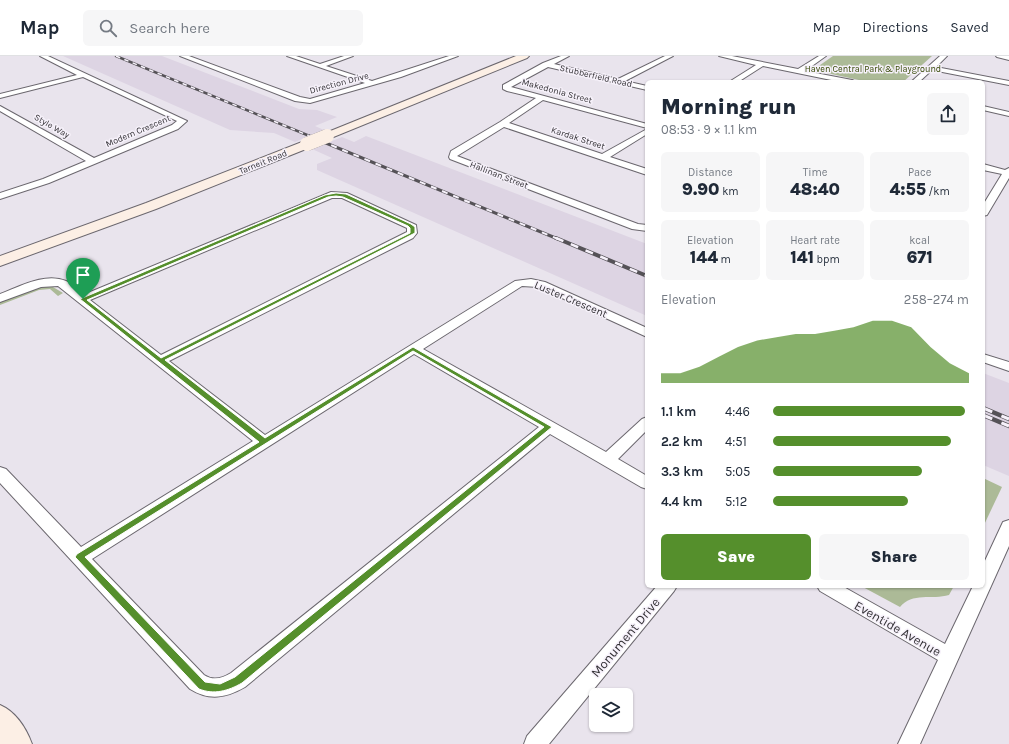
<!DOCTYPE html>
<html lang="en">
<head>
<meta charset="utf-8">
<style>
	body { margin:0; font-family:Karla,sans-serif; background:#f6f6f7; color:#1f2937; height:100vh; display:flex; flex-direction:column; font-size:15px; white-space:nowrap }
	* { box-sizing:border-box; margin:0 }
	p { font-size:13px; color:#747a83 }
	.icon { flex:none; width:22px; height:22px; fill:none; stroke:currentColor; stroke-width:2; stroke-linecap:round; stroke-linejoin:round }
	.map { position:relative; flex:1; overflow:hidden }
	.side { position:absolute; left:645px; top:24px; width:340px; height:508px; display:flex; flex-direction:column; background:#fff; border-radius:6px; box-shadow:0 1px 3px #0004 }
	.side>* { flex:none }
	.buttons { position:absolute; left:589px; top:632px; display:grid; gap:8px }
	.buttons a { display:grid; place-items:center; width:44px; height:44px; border-radius:6px; background:#fff; box-shadow:0 1px 3px #0004; font-size:20px }
	.pin { position:absolute; display:grid; place-items:center; width:34px; height:34px; color:#fff; margin:-41px -17px; border-radius:50% 50% 50% 0; rotate:-45deg; box-shadow:0 0 4px #0007 }
	.pin .icon { rotate:45deg }
	.round { display:grid; place-items:center; flex:none; width:42px; height:42px; border-radius:6px; background:#f6f6f7 }
	.overview { display:flex; align-items:center; justify-content:space-between; height:68px; padding:0 16px }
	h1 { font-size:22px; font-weight:800; line-height:30px }
	.stats { display:grid; grid-template-columns:repeat(3,1fr); gap:6px; height:68px; padding:4px 16px }
	.stats div { display:grid; align-content:center; border-radius:6px; background:#f6f6f7; text-align:center }
	.stats b { font-size:17px; font-weight:800 }
	.stats small { font-size:11px; font-weight:400 }
	.stats p { font-size:11px }
	.chart { height:112px; padding:8px 16px }
	.chart p { display:flex; justify-content:space-between }
	.chart svg { width:100%; height:72px; margin-top:4px; fill:#558f2c; opacity:.7 }
	.primary-button { display:flex; gap:8px; margin-top:auto; padding:8px 16px }
	.primary-button a { flex:1; height:46px; border-radius:6px; background:#558f2c; color:#fff; font-size:16px; font-weight:800; line-height:46px; text-align:center }
	.primary-button a+a { background:#f6f6f7; color:#1f2937 }
	ul { padding:0 16px; list-style:none; font-size:13px }
	li { display:grid; grid-template-columns:64px 48px 1fr; align-items:center; height:30px }
	li i { height:10px; border-radius:5px; background:#558f2c }
	header { display:flex; align-items:center; gap:24px; box-sizing:border-box; height:56px; padding:0 20px; background:#fff; border-bottom:1px solid #e0e1e3 }
	header strong { font-size:19px }
	nav { display:flex; gap:22px; margin-inline-start:auto; font-size:14px }
	.search { width:280px; height:36px; background:#f6f6f7; display:flex; align-items:center; gap:10px; box-sizing:border-box; padding:0 14px; border-radius:6px; color:#747a83; font-size:15px }
	.map>svg:first-child { display:block }
	.built { fill:#ddd4e3 }
	.green { fill:#acba97 }
	.lines { fill:none; stroke-linecap:round; stroke-linejoin:round }
	.street-casing { stroke:#6b676e; stroke-width:2 }
	.secondary-casing { stroke:#6b676e; stroke-width:2 }
	.street { fill:#fff; fill-rule:evenodd }
	.secondary { fill:#fcefe5; fill-rule:evenodd }
	.rail-far3-casing { stroke:#555257; stroke-width:2.5 }
	.rail-far2-casing { stroke:#555257; stroke-width:3 }
	.rail-far1-casing { stroke:#555257; stroke-width:4 }
	.rail-casing { stroke:#555257; stroke-width:4.5 }
	.rail-far3 { stroke:#f6f1fa; stroke-width:1.5; stroke-dasharray:4.5; stroke-linecap:butt }
	.rail-far2 { stroke:#f6f1fa; stroke-width:2; stroke-dasharray:6; stroke-linecap:butt }
	.rail-far1 { stroke:#f6f1fa; stroke-width:2.5; stroke-dasharray:8; stroke-linecap:butt }
	.rail { stroke:#f6f1fa; stroke-width:3; stroke-dasharray:10; stroke-linecap:butt }
	.secondary-bridge-far1-casing { stroke:#6b676e; stroke-width:12; stroke-linecap:butt }
	.secondary-bridge-casing { stroke:#6b676e; stroke-width:14; stroke-linecap:butt }
	.secondary-bridge-far1 { stroke:#fcefe5; stroke-width:10 }
	.secondary-bridge { stroke:#fcefe5; stroke-width:14 }
	.route { fill:#558f2c; stroke:#fff; fill-rule:evenodd }
	.labels { text-anchor:middle; stroke-width:3; stroke-linejoin:round; paint-order:stroke }
	.far-park-label { font-size:9px; fill:#354804; stroke:#f6f1fa }
	.far-street-label { font-size:9px; fill:#333135; stroke:#f6f1fa }
	.street-label { font-size:11px; fill:#333135; stroke:#f6f1fa }
	.near-street-label { font-size:13px; fill:#333135; stroke:#f6f1fa }
</style>
</head>
<body>
<header>
<strong>Map</strong>
<div class="search"><svg class="icon" aria-label="search" viewBox="0 0 24 24"><circle cx="10" cy="10" r="6"/><path d="M15 15l6 6"/></svg>Search here</div>
<nav><a>Map</a><a>Directions</a><a>Saved</a></nav>
</header>
<div class="map">
<svg width="1009" height="688" viewBox="0 0 1009 688">
	<rect width="100%" height="100%" fill="#e9e4ed"/>
	<g class="built">
		<polygon points="63,0 162,0 299,53 317,54 337,61 315,70 324,74 295,86 274,77 230,74"/>
		<polygon points="366,80 647,188 647,260 317,114 317,108 332,102 312,93 342,81 354,86"/>
		<polygon points="983,317 1009,327 1009,420 983,409"/>
	</g>
	<g class="green">
		<polygon points="833,0 932,0 903,26 868,26 813,14"/>
		<polygon points="41,231 53,231 63,237 58,240 50,233 39,234 0,249 0,246"/>
		<polygon points="983,422 1002,431 983,471"/>
		<path d="M 861,530 L 954,530 L 949,539 C 932,544 912,536 900,551 Z"/>
	</g>
	<g class="lines">
		<defs>
			<g id="street">
				<polygon points="40,0 48,0 187,65 178,73 49,127 0,143 0,137 43,123 86,105 0,55 0,50 94,102 172,69 177,65 83,21 0,42 0,38 77,19"/>
				<polygon points="180,0 189,0 300,41 310,43 365,27 287,0 296,0 320,8 344,0 353,0 326,10 372,25 449,0 458,0 401,21 310,47 295,45"/>
				<polygon points="561,0 569,0 554,8 618,23 665,0 673,0 625,25 647,30 647,34 548,11 511,31 647,68 647,72 543,44 509,67 602,98 647,73 647,78 610,101 647,113 647,119 504,71 457,100 638,168 647,169 647,175 632,173 450,103 449,101 451,95 500,66 536,42 507,35 503,33 503,29 543,7"/>
				<polygon points="719,0 732,0 798,13 819,0 826,0 805,15 852,24 856,26 841,26 763,10 738,26 729,26 756,9"/>
				<polygon points="940,0 947,0 936,11 1009,25 1009,29 932,14 919,26 911,26"/>
				<polygon points="996,0 1009,0 1009,4 997,1"/>
				<polygon points="983,50 1009,56 1009,60 983,54"/>
				<polygon points="983,108 1005,114 1009,112 1009,122 987,159 983,160 983,149 1002,118 983,114"/>
				<path d="M 331,136 L 347,137 L 416,169 L 417,177 L 413,182 L 169,305 L 265,379 L 515,225 L 531,223 L 545,226 L 647,272 L 647,281 L 538,231 L 522,230 L 423,293 L 606,396 L 642,363 L 647,361 L 647,374 L 618,403 L 647,420 L 647,433 L 641,431 L 550,378 L 245,631 C 226,642 209,645 190,633 L 0,427 L 0,411 L 6,413 L 81,491 L 253,385 L 58,230 L 41,231 L 0,246 L 0,238 C 19,231 45,216 66,225 C 72,228 78,235 83,239 ZM 332,142 L 342,142 L 407,172 L 407,176 L 161,299 L 90,244 ZM 414,298 L 539,371 L 231,617 C 223,622 213,625 204,619 L 92,503 Z"/>
				<polygon points="983,298 1009,306 1009,315 983,306"/>
				<polygon points="1009,464 1009,490 920,688 898,688 938,604 820,535 817,530 842,530 945,588 973,530 983,530 983,509 1003,466"/>
				<polygon points="657,530 677,530 674,535 549,688 524,688 527,680"/>
			</g>
			<g id="secondary">
				<polygon points="516,0 529,0 527,2 331,82 323,82 321,80 323,78"/>
				<polygon points="307,84 311,85 313,88 311,91 156,153 0,210 0,200 146,147"/>
				<path d="M 0,649 C 16,656 26,672 32,688 L 0,688 Z"/>
			</g>
		</defs>
		<use href="#street" class="street-casing"/>
		<use href="#secondary" class="secondary-casing"/>
		<use href="#street" class="street"/>
		<use href="#secondary" class="secondary"/>
		<defs>
			<polyline id="rail-far3" points="116,0 312,81"/>
			<polyline id="rail-far2" points="309,80 558,183"/>
			<polyline id="rail-far1" points="556,182 647,220"/>
			<g id="rail">
				<polyline points="983,352 1009,363"/>
				<polyline points="983,359 1009,370"/>
			</g>
		</defs>
		<use href="#rail-far3" class="rail-far3-casing"/>
		<use href="#rail-far2" class="rail-far2-casing"/>
		<use href="#rail-far1" class="rail-far1-casing"/>
		<use href="#rail" class="rail-casing"/>
		<use href="#rail-far3" class="rail-far3"/>
		<use href="#rail-far2" class="rail-far2"/>
		<use href="#rail-far1" class="rail-far1"/>
		<use href="#rail" class="rail"/>
		<defs>
			<polyline id="secondary-bridge-far1" points="325,81 327,80"/>
			<polyline id="secondary-bridge" points="307,88 327,80"/>
		</defs>
		<use href="#secondary-bridge-far1" class="secondary-bridge-far1-casing"/>
		<use href="#secondary-bridge" class="secondary-bridge-casing"/>
		<use href="#secondary-bridge-far1" class="secondary-bridge-far1"/>
		<use href="#secondary-bridge" class="secondary-bridge"/>
	</g>
	<path class="route" d="M 336,137 L 346,138 L 411,168 L 415,171 L 415,177 L 165,304 L 265,382 L 413,291 L 552,371 L 242,627 C 228,635 214,639 199,633 L 75,501 L 77,498 L 259,386 L 80,243 L 325,139 ZM 336,140 L 343,141 L 408,170 L 410,172 L 410,177 L 161,302 L 87,244 L 328,141 ZM 413,295 L 544,371 L 235,621 L 220,628 L 205,626 L 85,501 Z"/>
	<g class="labels">
		<g class="far-park-label">
			<text x="873" y="16">Haven Central Park &amp; Playground</text>
		</g>
		<g class="far-street-label">
			<text transform="translate(596 20) rotate(13)" y="3">Stubberfield Road</text>
			<text transform="translate(339 27) rotate(-15)" y="3">Direction Drive</text>
			<text transform="translate(557 35) rotate(15)" y="3">Makedonia Street</text>
			<text transform="translate(52 70) rotate(30)" y="3">Style Way</text>
			<text transform="translate(138 75) rotate(-23)" y="3">Modern Crescent</text>
			<text transform="translate(578 82) rotate(18)" y="3">Kardak Street</text>
			<text transform="translate(263 106) rotate(-22)" y="3">Tarneit Road</text>
			<text transform="translate(499 119) rotate(21)" y="3">Hallinan Street</text>
		</g>
		<g class="street-label">
			<text transform="translate(571 243) rotate(23)" y="4">Luster Crescent</text>
		</g>
		<g class="near-street-label">
			<text transform="translate(898 572) rotate(30)" y="5">Eventide Avenue</text>
			<text transform="translate(625 581) rotate(-50)" y="5">Monument Drive</text>
		</g>
	</g>
</svg>
<div class="buttons">
<a><svg class="icon" aria-label="layers" viewBox="0 0 24 24"><path d="M12 4l9 5-9 5-9-5zM3 14l9 5 9-5"/></svg></a>
</div>
<div class="pin" style="left:83px;top:243px;background:#1e9e55"><svg class="icon" aria-label="arrive" viewBox="0 0 24 24"><path d="M6 21V4h12l-3 4 3 4H6"/></svg></div>
<section class="side">
<div class="overview"><div><h1>Morning run</h1><p>08:53 · 9 × 1.1 km</p></div><a class="round"><svg class="icon" aria-label="share" viewBox="0 0 24 24"><path d="M12 15V3M7 8l5-5 5 5M5 13v7h14v-7"/></svg></a></div>
<div class="stats">
<div><p>Distance</p><b>9.90<small> km</small></b></div>
<div><p>Time</p><b>48:40</b></div>
<div><p>Pace</p><b>4:55<small> /km</small></b></div>
</div>
<div class="stats">
<div><p>Elevation</p><b>144<small> m</small></b></div>
<div><p>Heart rate</p><b>141<small> bpm</small></b></div>
<div><p>kcal</p><b>671</b></div>
</div>
<div class="chart"><p><span>Elevation</span>258–274 m</p>
<svg viewBox="0 0 160 44" preserveAspectRatio="none"><path d="M0 44V38L10 38L20 34L30 28L40 22L50 18L60 16L70 14L80 14L90 12L100 10L110 6L120 6L130 10L140 22L150 32L160 38V44z"/></svg>
</div>
<ul>
<li><b>1.1 km</b>4:46<i style="width:98%"></i></li>
<li><b>2.2 km</b>4:51<i style="width:91%"></i></li>
<li><b>3.3 km</b>5:05<i style="width:76%"></i></li>
<li><b>4.4 km</b>5:12<i style="width:69%"></i></li>
</ul>
<div class="primary-button"><a>Save</a><a>Share</a></div>
</section>
</div>
</body>
</html>
